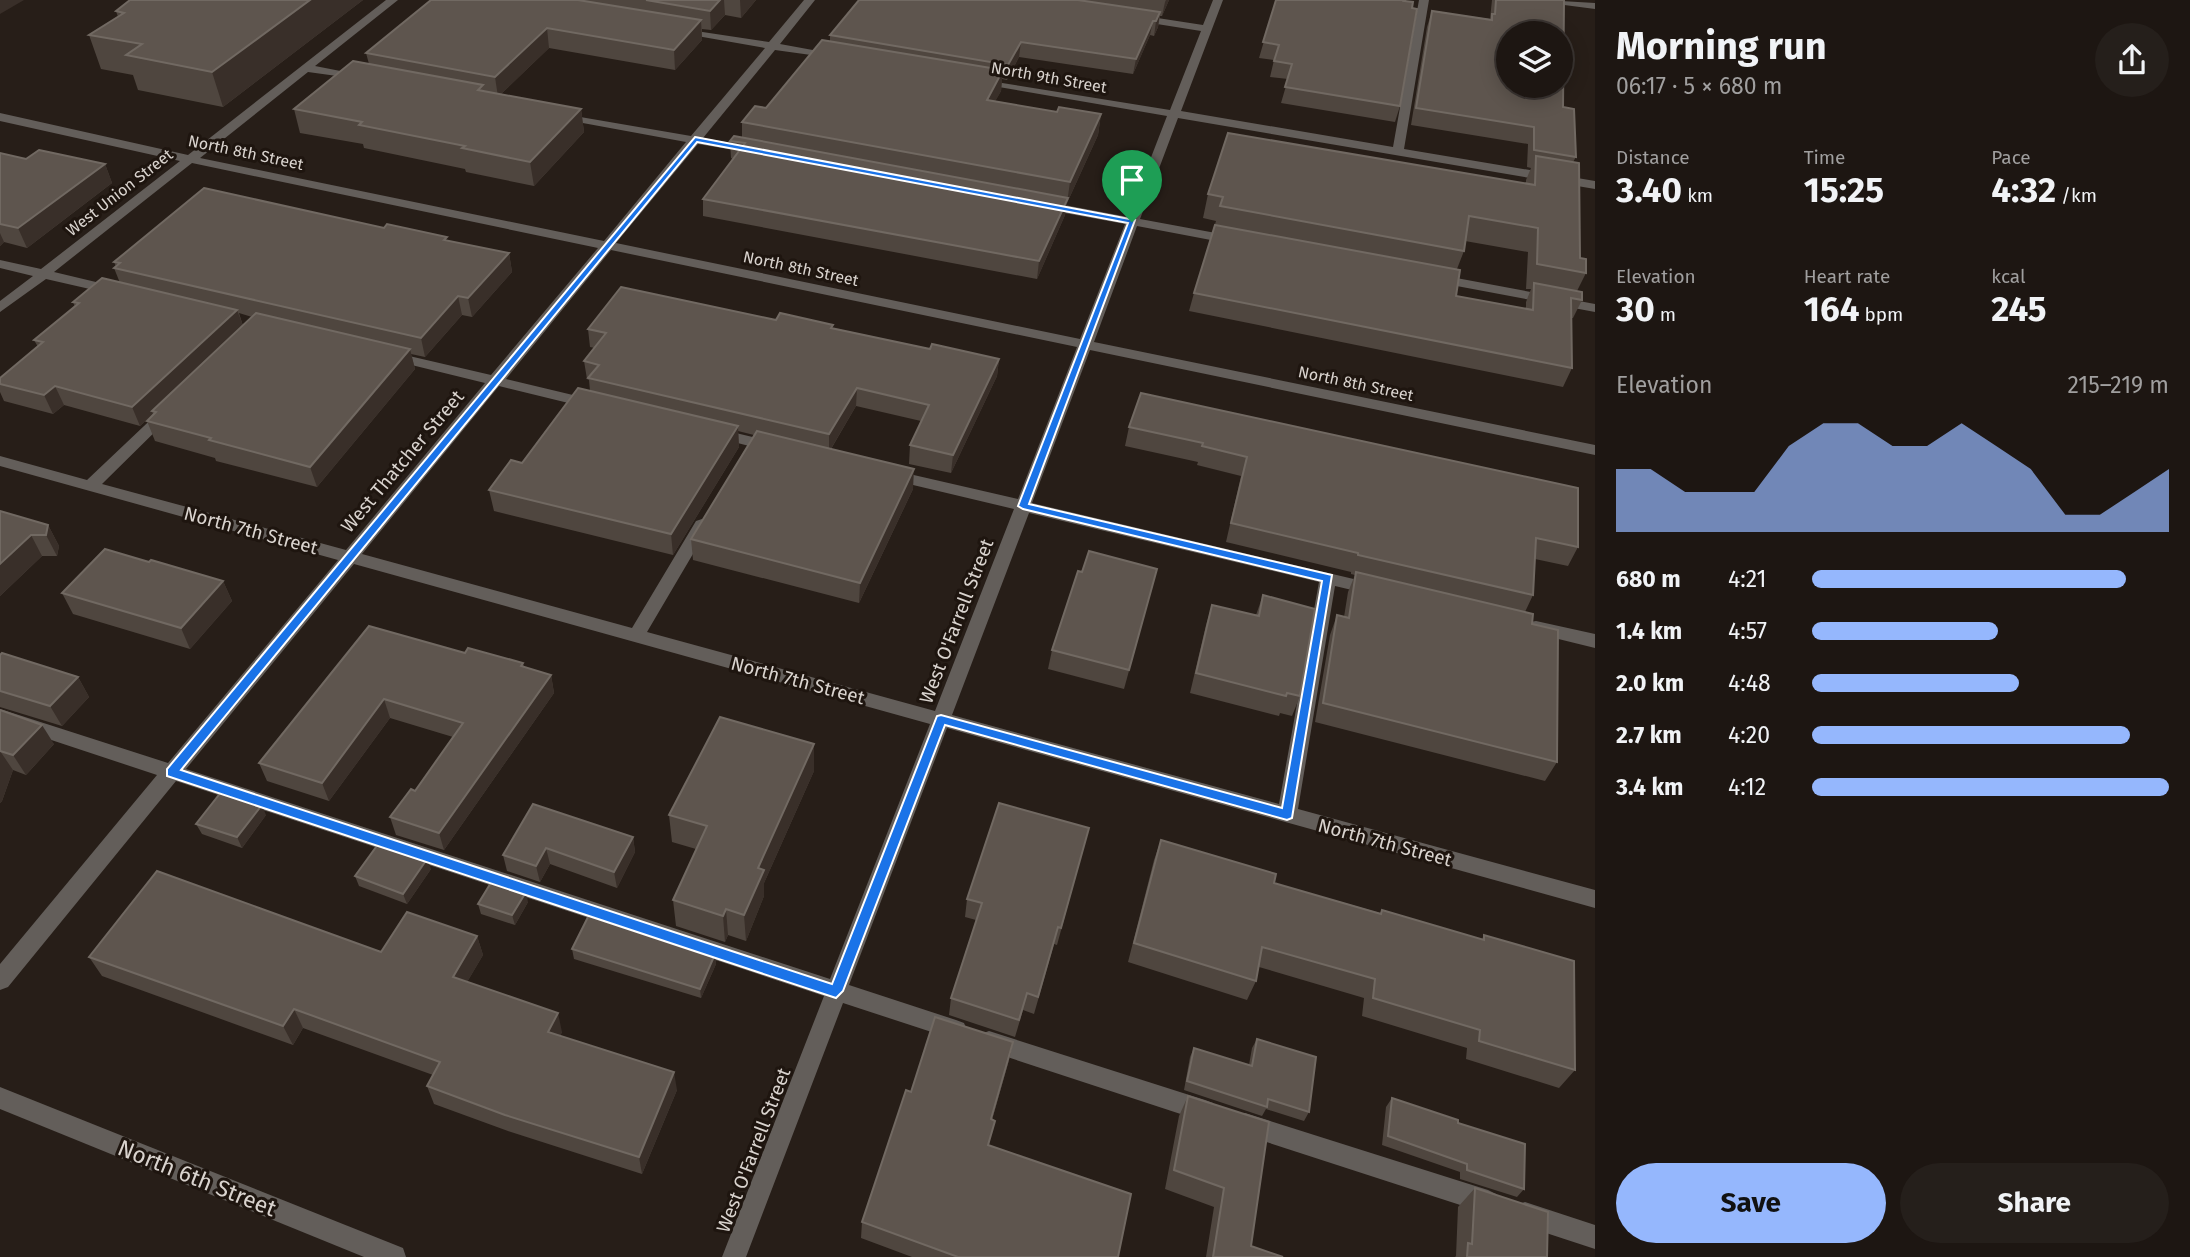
<!DOCTYPE html>
<html lang="en">
<head>
<meta charset="utf-8">
<style>
	body { margin:0; font-family:"Fira Sans",sans-serif; background:#251f1b; color:#f1f3f6; height:100vh; display:flex; flex-direction:column; font-size:26px; white-space:nowrap }
	* { box-sizing:border-box; margin:0 }
	p { font-size:23px; color:#a09f9f }
	.icon { flex:none; width:38px; height:38px; fill:none; stroke:currentColor; stroke-width:2; stroke-linecap:round; stroke-linejoin:round }
	.map { position:relative; flex:1; overflow:hidden }
	.sheet { display:flex; flex-direction:column; background:#1d1612; width:595px }
	.sheet>* { flex:none }
	.buttons { position:absolute; left:1496px; top:21px; display:grid; gap:14px }
	.buttons a { display:grid; place-items:center; width:77px; height:77px; border-radius:50%; background:#1d1612; box-shadow:0 4px 18px #0003,0 0 0 2px #3b3532; font-size:35px }
	.pin { position:absolute; display:grid; place-items:center; width:60px; height:60px; color:#fff; margin:-72px -30px; border-radius:50% 50% 50% 0; rotate:-45deg; box-shadow:0 0 7px #0007 }
	.pin .icon { rotate:45deg }
	.round { display:grid; place-items:center; flex:none; width:74px; height:74px; border-radius:37px; background:#251f1b }
	.head { display:flex; align-items:center; justify-content:space-between; height:119px; padding:0 21px }
	h1 { font-size:38px; font-weight:700; line-height:52px }
	.metrics { display:grid; grid-template-columns:repeat(3,1fr); gap:10px; height:119px; padding:7px 21px }
	.metrics div { display:grid; align-content:center }
	.metrics b { font-size:35px; font-weight:700 }
	.metrics small { font-size:19px; font-weight:400 }
	.metrics p { font-size:19px }
	.chart { height:196px; padding:14px 21px }
	.chart p { display:flex; justify-content:space-between }
	.chart svg { width:100%; height:126px; margin-top:7px; fill:#95b7fd; opacity:.7 }
	.primary-button { display:flex; gap:14px; margin-top:auto; padding:14px 21px }
	.primary-button a { flex:1; height:80px; border-radius:42px; background:#95b7fd; color:#111; font-size:28px; font-weight:700; line-height:80px; text-align:center }
	.primary-button a+a { background:#251f1b; color:#f1f3f6 }
	ul { padding:0 21px; list-style:none; font-size:23px }
	li { display:grid; grid-template-columns:112px 84px 1fr; align-items:center; height:52px }
	li i { height:18px; border-radius:9px; background:#95b7fd }
	main { display:flex; flex:1; min-height:0 }
	.map>svg:first-child { display:block }
	.lines { fill:none; stroke-linecap:round; stroke-linejoin:round }
	.minor { fill:#635e5a; fill-rule:evenodd }
	.wall { fill:#4f463f; fill-rule:evenodd }
	.shaded-wall { fill:#392f29 }
	.building { fill:#5e554e; stroke:#716962; stroke-width:2; fill-rule:evenodd }
	.route { fill:#1a73e8; stroke:#fff; stroke-width:2; fill-rule:evenodd }
	.labels { text-anchor:middle; stroke-width:6; stroke-linejoin:round; paint-order:stroke }
	.far-street-label { font-size:16px; fill:#d9d3ce; stroke:#1e150f }
	.street-label { font-size:19px; fill:#d9d3ce; stroke:#1e150f }
	.near-street-label { font-size:23px; fill:#d9d3ce; stroke:#1e150f }
</style>
</head>
<body>
<main>
<div class="map">
<svg width="1595" height="1257" viewBox="0 0 1595 1257">
	<rect width="100%" height="100%" fill="#271e18"/>
	<g class="lines">
		<g class="minor">
			<path d="M 386,0 L 398,0 L 315,66 L 366,76 L 366,80 L 308,72 L 200,158 L 604,241 L 686,142 L 561,119 L 557,117 L 557,113 L 691,136 L 765,48 L 680,33 L 675,30 L 676,28 L 769,42 L 804,0 L 815,0 L 780,44 L 840,55 L 840,59 L 775,50 L 703,138 L 758,148 L 758,154 L 698,144 L 616,243 L 1080,339 L 1125,224 L 1043,209 L 1037,205 L 1043,201 L 1128,217 L 1167,116 L 981,84 L 977,83 L 977,79 L 1170,110 L 1201,31 L 1138,21 L 1133,18 L 1138,15 L 1203,25 L 1213,0 L 1223,0 L 1181,111 L 1393,147 L 1419,0 L 1429,0 L 1404,149 L 1595,181 L 1595,189 L 1178,118 L 1140,219 L 1232,236 L 1239,240 L 1232,244 L 1137,226 L 1094,342 L 1595,445 L 1595,455 L 1090,350 L 1032,503 L 1379,585 L 1382,589 L 1379,593 L 1373,595 L 1335,586 L 1298,809 L 1595,890 L 1595,908 L 947,728 L 849,985 L 956,1020 L 964,1023 L 967,1030 L 964,1037 L 956,1040 L 843,1003 L 746,1257 L 722,1257 L 824,996 L 176,781 L 8,987 L 0,990 L 0,964 L 157,775 L 0,723 L 0,709 L 168,763 L 338,560 L 0,466 L 0,456 L 87,480 L 163,408 L 173,408 L 176,411 L 173,414 L 102,484 L 346,550 L 485,383 L 387,359 L 385,356 L 387,353 L 392,352 L 491,375 L 598,248 L 192,163 L 54,272 L 121,288 L 121,294 L 116,295 L 46,279 L 0,312 L 0,301 L 33,276 L 0,268 L 0,260 L 41,269 L 180,161 L 0,121 L 0,113 L 188,155 ZM 611,250 L 1077,347 L 1018,499 L 892,470 L 884,475 L 892,480 L 1014,509 L 935,711 L 647,632 L 710,525 L 702,519 L 696,521 L 632,628 L 362,554 L 499,386 L 593,409 L 598,407 L 600,404 L 598,401 L 506,379 ZM 1029,513 L 1319,582 L 1279,804 L 952,715 ZM 354,564 L 930,724 L 830,979 L 186,769 Z"/>
			<polygon points="1544,0 1595,3 1595,9 1549,3"/>
			<polygon points="1435,274 1595,304 1595,312 1430,281 1428,278"/>
			<polygon points="715,428 778,443 781,447 773,452 710,436 707,433"/>
			<polygon points="1536,621 1595,634 1595,648 1530,632 1527,627 1530,622"/>
			<polygon points="989,1031 1205,1100 1213,1103 1216,1111 1213,1119 1205,1122 989,1051 981,1048 978,1041 981,1034"/>
			<polygon points="0,1087 403,1248 406,1257 364,1257 0,1109"/>
			<polygon points="1245,1113 1488,1190 1496,1194 1500,1202 1496,1210 1488,1214 1245,1135 1237,1132 1233,1124 1237,1116"/>
			<polygon points="1525,1202 1595,1225 1595,1249 1516,1223 1513,1214 1516,1205"/>
		</g>
	</g>
	<g class="wall">
		<polygon points="130,0 363,0 223,107 138,90 133,75 101,69 89,35 118,17 116,11"/>
		<polygon points="431,0 756,0 741,18 725,15 711,30 702,29 702,40 675,70 549,48 501,94 581,109 584,132 534,186 466,172 465,169 364,148 363,144 300,133 294,109 369,64 366,53"/>
		<polygon points="859,0 1169,0 1162,16 1160,16 1158,27 1154,36 1150,35 1133,74 1019,57 1007,80 1002,79 1001,91 995,101 1057,112 1101,114 1098,135 1067,203 1065,215 1037,279 703,216 703,199 733,159 731,158 730,141 742,138 742,122 766,108 830,42 830,35"/>
		<polygon points="1276,0 1400,106 1395,122 1281,103 1288,79 1270,77 1274,60 1259,58"/>
		<path d="M 1492,0 L 1564,0 L 1563,107 L 1576,157 L 1573,162 L 1580,258 L 1586,273 L 1577,291 L 1582,300 L 1573,318 L 1571,318 L 1572,368 L 1563,387 L 1189,311 L 1194,293 L 1216,221 L 1203,218 L 1208,194 L 1526,184 L 1526,180 L 1531,168 L 1527,167 L 1528,144 L 1411,125 L 1427,27 L 1432,11 L 1490,19 ZM 1465,241 L 1528,252 L 1526,289 L 1531,289 L 1526,302 L 1526,309 L 1456,296 L 1457,269 L 1464,251 Z"/>
		<polygon points="0,153 26,159 105,164 112,183 27,248 4,242 0,246"/>
		<path d="M 384,228 L 509,253 L 512,272 L 472,317 L 462,315 L 425,357 L 411,354 L 415,369 L 317,487 L 216,461 L 215,458 L 155,441 L 147,421 L 153,414 L 140,426 L 64,405 L 53,414 L 4,401 L 0,392 L 0,378 L 38,347 L 34,340 L 75,307 L 73,302 L 120,283 L 114,268 L 116,267 L 114,262 ZM 239,313 L 252,317 L 243,326 Z"/>
		<polygon points="776,320 833,328 930,349 999,359 997,376 951,473 909,464 910,445 921,421 856,406 831,449 913,489 859,603 693,560 691,539 754,435 738,431 739,447 673,555 494,511 489,490 522,463 590,391 589,380 587,379 584,361 595,348 590,347 588,329"/>
		<polygon points="1141,393 1578,547 1568,566 1535,559 1533,595 1525,612 1532,624 1557,762 1545,781 1315,722 1330,635 1337,615 1344,617 1348,592 1355,575 1351,574 1351,572 1226,542 1241,476 1197,465 1198,462 1125,446 1129,427"/>
		<polygon points="0,511 48,525 59,546 57,556 42,556 0,596"/>
		<polygon points="1157,569 1124,689 1048,669 1052,650 1082,572"/>
		<polygon points="223,581 232,601 190,649 73,614 62,593"/>
		<polygon points="1263,595 1300,696 1292,716 1280,713 1279,716 1190,693 1206,625 1212,605 1256,615"/>
		<polygon points="465,653 523,663 524,667 551,675 554,693 444,850 396,835 390,817 415,791 453,737 390,718 329,801 267,781 259,763"/>
		<polygon points="0,655 78,677 89,697 62,726 0,707"/>
		<polygon points="0,710 54,744 26,775 13,770 2,801 0,803"/>
		<polygon points="814,771 764,883 764,896 746,941 728,935 725,942 676,926 673,900 696,849 672,842 669,815"/>
		<polygon points="533,804 633,837 635,852 617,888 550,864 540,882 507,871 503,855"/>
		<polygon points="266,815 242,848 202,834 196,824"/>
		<polygon points="1089,828 1057,945 1054,944 1034,1014 1023,1010 1015,1037 949,1015 951,998 976,920 965,917 967,899"/>
		<polygon points="1161,840 1274,883 1380,913 1382,910 1482,939 1484,935 1575,1070 1559,1088 1466,1059 1467,1048 1362,1016 1364,998 1259,967 1256,981 1247,1000 1128,962 1154,860"/>
		<polygon points="431,869 407,904 359,886 355,876"/>
		<polygon points="528,902 515,925 481,914 478,904"/>
		<polygon points="477,936 483,955 467,982 562,1032 560,1036 677,1090 642,1174 511,1132 434,1104 427,1086 433,1075 303,1028 293,1045 102,976 89,957 381,952"/>
		<polygon points="572,949 715,954 716,964 701,998 574,959"/>
		<polygon points="1257,1039 1309,1112 1304,1121 1266,1109 1262,1116 1184,1090 1190,1057 1194,1048 1249,1065 1252,1048"/>
		<polygon points="1009,1060 992,1120 989,1146 1118,1257 912,1257 861,1238 862,1222 911,1092"/>
		<polygon points="1188,1096 1251,1246 1283,1257 1206,1257 1214,1207 1165,1189 1179,1116"/>
		<polygon points="1392,1098 1458,1123 1524,1189 1517,1197 1460,1179 1460,1172 1382,1145 1386,1107"/>
		<polygon points="1475,1188 1547,1257 1455,1257 1456,1256 1458,1207"/>
	</g>
	<g class="shaded-wall">
		<polygon points="0,0 24,0 0,14"/>
		<polygon points="310,0 363,0 223,107 212,72"/>
		<polygon points="720,0 724,0 725,15 711,30 710,11"/>
		<polygon points="740,0 756,0 741,18"/>
		<polygon points="1166,0 1169,0 1162,16 1165,2"/>
		<polygon points="1160,12 1158,27 1154,36 1156,21"/>
		<polygon points="701,20 702,40 675,70 674,50"/>
		<polygon points="1153,21 1150,35 1133,74 1136,59"/>
		<polygon points="547,28 549,48 498,97 495,77"/>
		<polygon points="1021,42 1019,57 1007,80 1008,65"/>
		<polygon points="1003,70 1001,91 985,120 987,100"/>
		<polygon points="581,109 584,132 534,186 530,162"/>
		<polygon points="1101,114 1098,135 1067,203 1070,182"/>
		<polygon points="105,164 112,183 27,248 18,228"/>
		<polygon points="1068,198 1065,215 1037,279 1039,261"/>
		<polygon points="0,233 4,242 0,246"/>
		<polygon points="509,253 512,272 472,317 468,298"/>
		<polygon points="458,296 462,315 425,357 421,338"/>
		<polygon points="237,310 244,328 152,411 153,414 140,426 132,407"/>
		<polygon points="410,349 415,369 317,487 310,467"/>
		<polygon points="999,359 997,376 951,473 953,455"/>
		<polygon points="55,386 64,405 53,414 44,395"/>
		<polygon points="857,388 856,406 829,452 829,434"/>
		<polygon points="738,426 739,447 673,555 671,534"/>
		<polygon points="914,469 913,489 859,603 860,583"/>
		<polygon points="48,525 59,546 57,556 46,535"/>
		<polygon points="31,535 42,556 0,596 0,564"/>
		<polygon points="223,581 232,601 190,649 181,628"/>
		<polygon points="551,675 554,693 444,850 439,833"/>
		<polygon points="78,677 89,697 62,726 50,706"/>
		<polygon points="384,699 390,718 329,801 322,783"/>
		<polygon points="42,725 54,744 26,775 13,755"/>
		<polygon points="814,744 814,771 764,883 764,896 746,941 744,915 758,868"/>
		<polygon points="0,751 13,770 2,801 0,803"/>
		<polygon points="262,805 266,815 242,848 237,837"/>
		<polygon points="633,837 635,852 617,888 614,872"/>
		<polygon points="546,848 550,864 540,882 536,866"/>
		<polygon points="427,859 431,869 407,904 403,894"/>
		<polygon points="526,892 528,902 515,925 512,915"/>
		<polygon points="726,909 728,935 725,942 723,916"/>
		<polygon points="477,936 483,955 459,996 453,977"/>
		<polygon points="715,954 716,964 701,998 700,989"/>
		<polygon points="294,1009 303,1028 293,1045 283,1026"/>
		<polygon points="558,1013 562,1032 553,1050 548,1032"/>
		<polygon points="1013,1042 1009,1060 987,1137 991,1119"/>
		<polygon points="674,1072 677,1090 642,1174 639,1157"/>
	</g>
	<g class="building">
		<polygon points="130,0 310,0 212,72 126,55 142,44 89,35 124,13 116,11"/>
		<polygon points="431,0 578,0 701,20 674,50 547,28 495,77 366,53"/>
		<polygon points="646,0 720,0 710,11"/>
		<polygon points="859,0 1078,0 1160,12 1156,21 1153,21 1136,59 1021,42 1008,65 830,35"/>
		<polygon points="1276,0 1405,0 1404,1 1413,2 1412,8 1417,9 1400,106 1285,87 1292,64 1274,61 1279,45 1263,42"/>
		<path d="M 1496,0 L 1564,0 L 1563,107 L 1574,109 L 1576,157 L 1534,150 L 1534,127 L 1416,108 L 1432,11 L 1492,20 L 1492,14 L 1495,14 ZM 1508,33 L 1561,33 L 1561,86 L 1508,86 Z"/>
		<polygon points="822,40 1003,70 987,100 1057,112 1059,107 1101,114 1070,182 742,122 755,106 766,108"/>
		<polygon points="353,61 483,85 478,90 581,109 530,162 462,148 465,146 359,125 362,122 294,109"/>
		<polygon points="1228,133 1535,185 1536,156 1579,163 1580,258 1586,259 1586,273 1537,264 1538,228 1469,216 1464,251 1220,206 1223,197 1208,194"/>
		<polygon points="734,136 1068,198 1039,261 703,199 745,143 730,141"/>
		<polygon points="39,150 105,164 18,228 0,224 0,153 26,159"/>
		<polygon points="204,188 384,228 387,224 447,237 444,240 509,253 468,298 458,296 421,338 114,268 120,263 114,262"/>
		<polygon points="1215,225 1460,270 1456,296 1533,310 1534,283 1582,292 1582,300 1571,298 1572,368 1194,293"/>
		<polygon points="102,278 237,310 132,407 55,386 44,395 0,384 0,378 43,342 34,340 79,303 73,302"/>
		<polygon points="621,287 776,320 780,313 833,325 831,328 930,349 932,344 999,359 953,455 910,445 929,405 857,388 829,434 588,378 599,365 584,361 606,333 588,329"/>
		<polygon points="256,313 410,349 310,467 209,440 211,438 147,421 156,412 152,411"/>
		<polygon points="578,388 738,426 671,534 489,490 511,460 522,463"/>
		<polygon points="1141,393 1578,488 1578,547 1536,538 1533,595 1358,555 1358,553 1231,523 1247,457 1202,446 1203,443 1129,427"/>
		<polygon points="757,431 914,469 860,583 691,539"/>
		<polygon points="0,511 48,525 46,535 31,535 0,564"/>
		<polygon points="105,549 149,562 151,560 223,581 181,628 62,593"/>
		<polygon points="1089,551 1157,569 1129,670 1052,650 1078,571 1082,572"/>
		<polygon points="1356,572 1533,614 1532,624 1558,630 1557,762 1323,703 1337,615 1349,618"/>
		<polygon points="1263,595 1315,609 1300,696 1287,693 1286,696 1196,673 1212,605 1259,616"/>
		<polygon points="369,626 465,653 468,648 523,663 521,666 551,675 439,833 390,817 411,789 415,791 463,723 384,699 322,783 259,763"/>
		<polygon points="2,653 78,677 50,706 0,691 0,655"/>
		<polygon points="0,710 42,725 13,755 0,751"/>
		<polygon points="720,717 814,744 758,868 764,870 744,915 726,909 723,916 673,900 707,826 669,815"/>
		<polygon points="222,791 262,805 237,837 196,824"/>
		<polygon points="999,803 1089,828 1061,928 1058,927 1038,997 1027,993 1019,1020 951,998 982,903 967,899"/>
		<polygon points="533,804 633,837 614,872 546,848 536,866 503,855"/>
		<polygon points="1161,840 1276,874 1274,883 1381,914 1382,910 1484,940 1484,935 1574,961 1575,1070 1479,1041 1480,1030 1373,998 1375,979 1262,947 1256,981 1134,943"/>
		<polygon points="379,843 427,859 403,894 355,876"/>
		<polygon points="157,871 381,952 407,912 477,936 453,977 558,1013 548,1032 674,1072 639,1157 505,1115 427,1086 440,1062 294,1009 283,1026 89,957"/>
		<polygon points="492,881 526,892 512,915 478,904"/>
		<polygon points="590,913 715,954 700,989 572,949"/>
		<polygon points="935,1017 1013,1042 991,1119 995,1121 988,1145 1131,1194 1118,1257 958,1257 862,1222 906,1090 911,1092"/>
		<polygon points="1257,1039 1316,1057 1309,1112 1268,1099 1267,1107 1187,1081 1194,1048 1252,1066"/>
		<polygon points="1188,1096 1269,1122 1251,1246 1283,1257 1213,1257 1224,1188 1174,1170"/>
		<polygon points="1392,1098 1458,1120 1458,1123 1525,1144 1524,1189 1467,1170 1467,1164 1388,1136"/>
		<polygon points="1475,1188 1548,1212 1547,1257 1467,1257 1468,1243 1472,1244"/>
	</g>
	<path class="route" d="M 695,137 L 1135,220 L 1029,504 L 1332,575 L 1292,818 L 1287,820 L 945,725 L 843,991 L 836,998 L 167,776 L 167,769 ZM 697,142 L 1128,223 L 1018,506 L 1023,509 L 1322,581 L 1282,808 L 941,715 L 937,716 L 832,984 L 181,770 Z"/>
	<g class="labels">
		<g class="far-street-label">
			<text transform="translate(1049 77) rotate(10)" y="6">North 9th Street</text>
			<text transform="translate(246 152) rotate(12)" y="6">North 8th Street</text>
			<text transform="translate(119 192) rotate(-38)" y="6">West Union Street</text>
			<text transform="translate(801 268) rotate(12)" y="6">North 8th Street</text>
			<text transform="translate(1356 383) rotate(12)" y="6">North 8th Street</text>
		</g>
		<g class="street-label">
			<text transform="translate(402 461) rotate(-50)" y="7">West Thatcher Street</text>
			<text transform="translate(251 530) rotate(15)" y="7">North 7th Street</text>
			<text transform="translate(956 621) rotate(-69)" y="7">West O'Farrell Street</text>
			<text transform="translate(798 680) rotate(15)" y="7">North 7th Street</text>
			<text transform="translate(1385 842) rotate(15)" y="7">North 7th Street</text>
			<text transform="translate(753 1150) rotate(-69)" y="7">West O'Farrell Street</text>
		</g>
		<g class="near-street-label">
			<text transform="translate(197 1178) rotate(22)" y="8">North 6th Street</text>
		</g>
	</g>
</svg>
<div class="buttons">
<a><svg class="icon" aria-label="layers" viewBox="0 0 24 24"><path d="M12 4l9 5-9 5-9-5zM3 14l9 5 9-5"/></svg></a>
</div>
<div class="pin" style="left:1132px;top:222px;background:#1e9e55"><svg class="icon" aria-label="arrive" viewBox="0 0 24 24"><path d="M6 21V4h12l-3 4 3 4H6"/></svg></div>
</div>
<section class="sheet">
<div class="head"><div><h1>Morning run</h1><p>06:17 · 5 × 680 m</p></div><a class="round"><svg class="icon" aria-label="share" viewBox="0 0 24 24"><path d="M12 15V3M7 8l5-5 5 5M5 13v7h14v-7"/></svg></a></div>
<div class="metrics">
<div><p>Distance</p><b>3.40<small> km</small></b></div>
<div><p>Time</p><b>15:25</b></div>
<div><p>Pace</p><b>4:32<small> /km</small></b></div>
</div>
<div class="metrics">
<div><p>Elevation</p><b>30<small> m</small></b></div>
<div><p>Heart rate</p><b>164<small> bpm</small></b></div>
<div><p>kcal</p><b>245</b></div>
</div>
<div class="chart"><p><span>Elevation</span>215–219 m</p>
<svg viewBox="0 0 160 44" preserveAspectRatio="none"><path d="M0 44V22L10 22L20 30L30 30L40 30L50 14L60 6L70 6L80 14L90 14L100 6L110 14L120 22L130 38L140 38L150 30L160 22V44z"/></svg>
</div>
<ul>
<li><b>680 m</b>4:21<i style="width:88%"></i></li>
<li><b>1.4 km</b>4:57<i style="width:52%"></i></li>
<li><b>2.0 km</b>4:48<i style="width:58%"></i></li>
<li><b>2.7 km</b>4:20<i style="width:89%"></i></li>
<li><b>3.4 km</b>4:12<i style="width:100%"></i></li>
</ul>
<div class="primary-button"><a>Save</a><a>Share</a></div>
</section>
</main>
</body>
</html>
